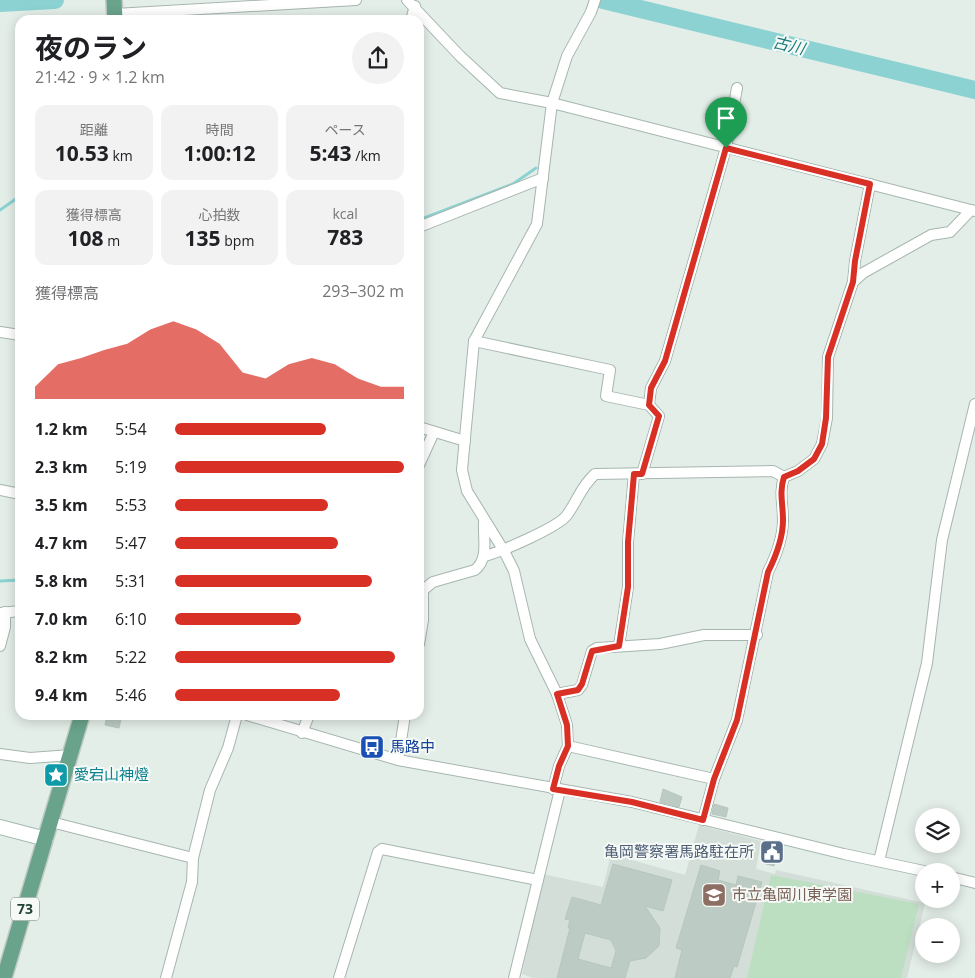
<!DOCTYPE html>
<html lang="ja">
<head>
<meta charset="utf-8">
<style>
	body { margin:0; font-family:"Open Sans","Noto Sans JP",sans-serif; background:#f2f2f2; color:#202124; height:100vh; display:flex; flex-direction:column; font-size:19px; white-space:nowrap }
	* { box-sizing:border-box; margin:0 }
	p { font-size:16px; color:#757577 }
	.icon { flex:none; width:28px; height:28px; fill:none; stroke:currentColor; stroke-width:2; stroke-linecap:round; stroke-linejoin:round }
	.map { position:relative; flex:1; overflow:hidden }
	.details { position:absolute; left:15px; top:15px; width:409px; height:705px; display:flex; flex-direction:column; background:#fff; border-radius:15px; box-shadow:0 2px 12px #0003 }
	.details>* { flex:none }
	.buttons { position:absolute; left:915px; top:808px; display:grid; gap:10px }
	.buttons a { display:grid; place-items:center; width:45px; height:45px; border-radius:50%; background:#fff; box-shadow:0 2px 12px #0003; font-size:25px }
	.pin { position:absolute; display:grid; place-items:center; width:42px; height:42px; color:#fff; margin:-51px -21px; border-radius:50% 50% 50% 0; rotate:-45deg; box-shadow:0 0 5px #0007 }
	.pin .icon { rotate:45deg }
	.round { display:grid; place-items:center; flex:none; width:52px; height:52px; border-radius:26px; background:#f2f2f2 }
	.overview { display:flex; align-items:center; justify-content:space-between; height:85px; padding:0 20px }
	h1 { font-size:28px; font-weight:700; line-height:38px }
	.figures { display:grid; grid-template-columns:repeat(3,1fr); gap:8px; height:85px; padding:5px 20px }
	.figures div { display:grid; align-content:center; border-radius:12px; background:#f2f2f2; text-align:center }
	.figures b { font-size:21px; font-weight:700 }
	.figures small { font-size:14px; font-weight:400 }
	.figures p { font-size:14px }
	.chart { height:140px; padding:10px 20px }
	.chart p { display:flex; justify-content:space-between }
	.chart svg { width:100%; height:90px; margin-top:5px; fill:#d93025; opacity:.7 }
	ul { padding:0 20px; list-style:none; font-size:16px }
	li { display:grid; grid-template-columns:80px 60px 1fr; align-items:center; height:38px }
	li i { height:12px; border-radius:6px; background:#d93025 }
	.map>svg:first-child { display:block }
	.built { fill:#d2ded7 }
	.green { fill:#bddfc1 }
	.lines { fill:none; stroke-linecap:round; stroke-linejoin:round }
	.stream { stroke:#8cd2d2; stroke-width:3 }
	.river { stroke:#8cd2d2; stroke-width:18 }
	.building { fill:#bccbc3; stroke:#b6c7be; fill-rule:evenodd }
	.street-casing { stroke:#a6b6ae; stroke-width:12 }
	.secondary-casing { stroke:#a2b9ae; stroke-width:16 }
	.primary-casing { stroke:#c1cac6; stroke-width:18 }
	.street { stroke:#fff; stroke-width:10 }
	.secondary { stroke:#fff; stroke-width:14 }
	.primary { stroke:#69a38b; stroke-width:15 }
	.route-casing { stroke:#fff; stroke-width:10 }
	.route { stroke:#d93025; stroke-width:6 }
	.labels { text-anchor:middle; stroke-width:4; stroke-linejoin:round; paint-order:stroke }
	.shield { fill:#f5faf7; stroke:#62786e; stroke-width:1 }
	.shield-label { font-size:14px; font-weight:bold; fill:#234034 }
	.transit-label { font-size:15px; fill:#164399; stroke:#f5faf7; text-anchor:start }
	.culture-label { font-size:15px; fill:#0d838f; stroke:#f5faf7; text-anchor:start }
	.service-label { font-size:15px; fill:#4e5e75; stroke:#f5faf7; text-anchor:end }
	.education-label { font-size:15px; fill:#785e54; stroke:#f5faf7; text-anchor:start }
	.water-label { font-size:16px; font-style:italic; fill:#1d7b7c; stroke:#f5faf7 }
</style>
</head>
<body>
<div class="map">
<svg width="975" height="978" viewBox="0 0 975 978">
	<rect width="100%" height="100%" fill="#e4eee8"/>
	<polygon class="built" points="699,825 761,841 756,869 775,874 776,870 925,903 907,978 533,978 522,974 543,874 603,887 611,854 685,875"/>
	<polygon class="green" points="771,875 919,904 901,978 747,978"/>
	<g class="lines">
		<g class="stream">
			<polyline points="0,210 20,196"/>
			<polyline points="419,220 513,184 536,168"/>
			<polyline points="0,581 20,580"/>
		</g>
		<g class="river">
			<polyline points="603,0 975,90"/>
			<polyline points="0,3 55,0"/>
		</g>
	</g>
	<g class="building">
		<polygon points="107,716 121,719 119,728 105,725"/>
		<polygon points="663,789 682,797 679,807 660,802"/>
		<polygon points="714,804 728,808 726,817 712,814"/>
		<polygon points="768,845 778,847 774,866 766,864"/>
		<path d="M 613,864 L 672,880 L 663,911 L 645,906 L 660,928 L 659,946 L 646,958 L 630,961 L 625,978 L 557,978 L 570,928 L 568,928 L 570,920 L 565,919 L 572,897 L 601,905 ZM 585,933 L 611,940 L 616,951 L 611,968 L 578,959 Z"/>
		<polygon points="701,865 720,871 718,880 736,885 738,876 762,882 737,967 734,966 730,978 675,978 682,950 676,948"/>
	</g>
	<g class="lines">
		<defs>
			<g id="street">
				<polyline points="407,0 460,56 500,93 552,103 971,210"/>
				<polyline points="115,14 356,0"/>
				<polyline points="411,20 415,6"/>
				<polyline points="419,227 543,178"/>
				<polyline points="853,282 863,273 931,235 950,232 971,210 975,211"/>
				<polyline points="0,332 20,335"/>
				<polyline points="474,341 610,370 606,396 649,405 659,416 642,474"/>
				<polyline points="649,405 651,388 665,361 726,148 737,88"/>
				<polyline points="419,427 465,441"/>
				<polyline points="419,465 434,432"/>
				<polyline points="0,490 20,494"/>
				<path d="M 485,556 C 500,552 559,527 567,515 C 578,500 580,488 595,474 L 773,471 L 784,477"/>
				<path d="M 419,591 L 423,590 L 433,582 L 475,570 C 489,558 483,540 484,522"/>
				<polyline points="0,613 20,611"/>
				<polyline points="419,644 423,620 423,590"/>
				<polyline points="0,646 5,627 5,612"/>
				<polyline points="619,646 628,587 628,542 634,474"/>
				<polyline points="557,694 578,690 582,685 592,651 597,648 660,644 704,635 757,635"/>
				<polyline points="247,715 398,760 632,802 844,854 924,871"/>
				<polyline points="302,733 309,715"/>
				<polyline points="568,746 714,779"/>
				<polyline points="0,754 30,758 71,755"/>
				<polyline points="398,760 405,715"/>
				<polyline points="553,789 559,766 568,746 567,725 557,694 530,639 514,571 504,551 467,491 462,470 474,341 537,224 552,103 567,56 591,12 595,0"/>
				<path d="M 703,820 L 714,779 L 737,720 L 768,572 C 776,556 783,538 783,520 C 783,504 779,492 784,477 L 798,471 L 814,459 L 822,444 L 827,418 L 828,357 L 853,282 L 855,261 L 870,184"/>
				<polyline points="51,822 193,858"/>
				<polyline points="879,861 927,663 942,540 975,404"/>
				<polyline points="951,877 975,883"/>
				<polyline points="166,978 192,882 193,858 210,790 228,748 237,715"/>
				<polyline points="339,978 378,852 382,849 538,880"/>
				<polyline points="514,978 560,790"/>
			</g>
			<polyline id="secondary" points="0,827 46,839"/>
			<g id="primary">
				<polyline points="114,0 115,20"/>
				<polyline points="4,978 82,715"/>
			</g>
		</defs>
		<use href="#street" class="street-casing"/>
		<use href="#secondary" class="secondary-casing"/>
		<use href="#primary" class="primary-casing"/>
		<use href="#street" class="street"/>
		<use href="#secondary" class="secondary"/>
		<use href="#primary" class="primary"/>
	</g>
	<g class="lines">
		<defs>
			<path id="route" d="M 726,148 L 870,184 L 855,261 L 853,282 L 828,357 L 826,418 L 822,444 L 814,459 L 798,471 L 784,477 C 779,492 783,504 783,520 C 783,538 776,556 768,572 L 737,720 L 714,779 L 703,820 L 632,802 L 553,789 L 559,766 L 568,746 L 567,725 L 557,694 L 578,690 L 582,684 L 592,651 L 619,646 L 628,587 L 628,542 L 634,474 L 642,474 L 659,416 L 649,405 L 651,388 L 665,361 Z"/>
		</defs>
		<use href="#route" class="route-casing"/>
		<use href="#route" class="route"/>
	</g>
	<defs>
		<symbol id="bus-square" viewBox="-11 -11 22 22"><rect x="-9" y="-9" width="18" height="18" rx="4" fill="#1a4fb4" stroke="#f5faf7"/><path d="M-5-6H5V4H4V6H2V4H-2V6H-4V4H-5ZM-3.5-4V0h7V-4ZM-3.5 1.2v1.5H-2V1.2ZM2 1.2v1.5H3.5V1.2Z" fill="#fff"/></symbol>
		<symbol id="sight-square" viewBox="-11 -11 22 22"><rect x="-9" y="-9" width="18" height="18" rx="4" fill="#0f9aa8" stroke="#f5faf7"/><path d="M0-6L1.8-2.2L6-1.7L2.9 1.2L3.7 5.4L0 3.3L-3.7 5.4L-2.9 1.2L-6-1.7L-1.8-2.2Z" fill="#fff"/></symbol>
		<symbol id="civic-square" viewBox="-11 -11 22 22"><rect x="-9" y="-9" width="18" height="18" rx="4" fill="#5c6f8a" stroke="#f5faf7"/><path d="M-.6-6.5H3V-4.5H.6V-3L4-1V1h2V6H-6V1h2V-1L-.6-3ZM-1.2 2.5V6h2.4V2.5Z" fill="#fff"/></symbol>
		<symbol id="school-square" viewBox="-11 -11 22 22"><rect x="-9" y="-9" width="18" height="18" rx="4" fill="#8d6e63" stroke="#f5faf7"/><path d="M0-5L7-2L0 1L-7-2ZM-4 1L0 2.5L4 1V4Q0 6-4 4Z" fill="#fff"/></symbol>
	</defs>
	<g fill-rule="evenodd">
		<use href="#bus-square" x="358" y="733" width="28" height="28"/>
		<use href="#sight-square" x="42" y="761" width="28" height="28"/>
		<use href="#civic-square" x="758" y="838" width="28" height="28"/>
		<use href="#school-square" x="700" y="881" width="28" height="28"/>
	</g>
	<g class="labels">
		<rect class="shield" x="11" y="897.5" width="28" height="23" rx="4"/>
		<g class="shield-label">
			<text x="25" y="914">73</text>
		</g>
		<g class="transit-label">
			<text x="390" y="752">馬路中</text>
		</g>
		<g class="culture-label">
			<text x="74" y="780">愛宕山神燈</text>
		</g>
		<g class="service-label">
			<text x="754" y="857">亀岡警察署馬路駐在所</text>
		</g>
		<g class="education-label">
			<text x="732" y="900">市立亀岡川東学園</text>
		</g>
		<g class="water-label">
			<text transform="translate(789 45) rotate(14)" y="6">古川</text>
		</g>
	</g>
</svg>
<div class="buttons">
<a><svg class="icon" aria-label="layers" viewBox="0 0 24 24"><path d="M12 4l9 5-9 5-9-5zM3 14l9 5 9-5"/></svg></a>
<a>+</a>
<a>−</a>
</div>
<div class="pin" style="left:726px;top:148px;background:#1e9e55"><svg class="icon" aria-label="arrive" viewBox="0 0 24 24"><path d="M6 21V4h12l-3 4 3 4H6"/></svg></div>
<section class="details">
<div class="overview"><div><h1>夜のラン</h1><p>21:42 · 9 × 1.2 km</p></div><a class="round"><svg class="icon" aria-label="share" viewBox="0 0 24 24"><path d="M12 15V3M7 8l5-5 5 5M5 13v7h14v-7"/></svg></a></div>
<div class="figures">
<div><p>距離</p><b>10.53<small> km</small></b></div>
<div><p>時間</p><b>1:00:12</b></div>
<div><p>ペース</p><b>5:43<small> /km</small></b></div>
</div>
<div class="figures">
<div><p>獲得標高</p><b>108<small> m</small></b></div>
<div><p>心拍数</p><b>135<small> bpm</small></b></div>
<div><p>kcal</p><b>783</b></div>
</div>
<div class="chart"><p><span>獲得標高</span>293–302 m</p>
<svg viewBox="0 0 160 44" preserveAspectRatio="none"><path d="M0 44V38L10 27L20 24L30 20L40 17L50 10L60 6L70 10L80 17L90 31L100 34L110 27L120 24L130 27L140 34L150 38L160 38V44z"/></svg>
</div>
<ul>
<li><b>1.2 km</b>5:54<i style="width:66%"></i></li>
<li><b>2.3 km</b>5:19<i style="width:100%"></i></li>
<li><b>3.5 km</b>5:53<i style="width:67%"></i></li>
<li><b>4.7 km</b>5:47<i style="width:71%"></i></li>
<li><b>5.8 km</b>5:31<i style="width:86%"></i></li>
<li><b>7.0 km</b>6:10<i style="width:55%"></i></li>
<li><b>8.2 km</b>5:22<i style="width:96%"></i></li>
<li><b>9.4 km</b>5:46<i style="width:72%"></i></li>
</ul>
</section>
</div>
</body>
</html>
